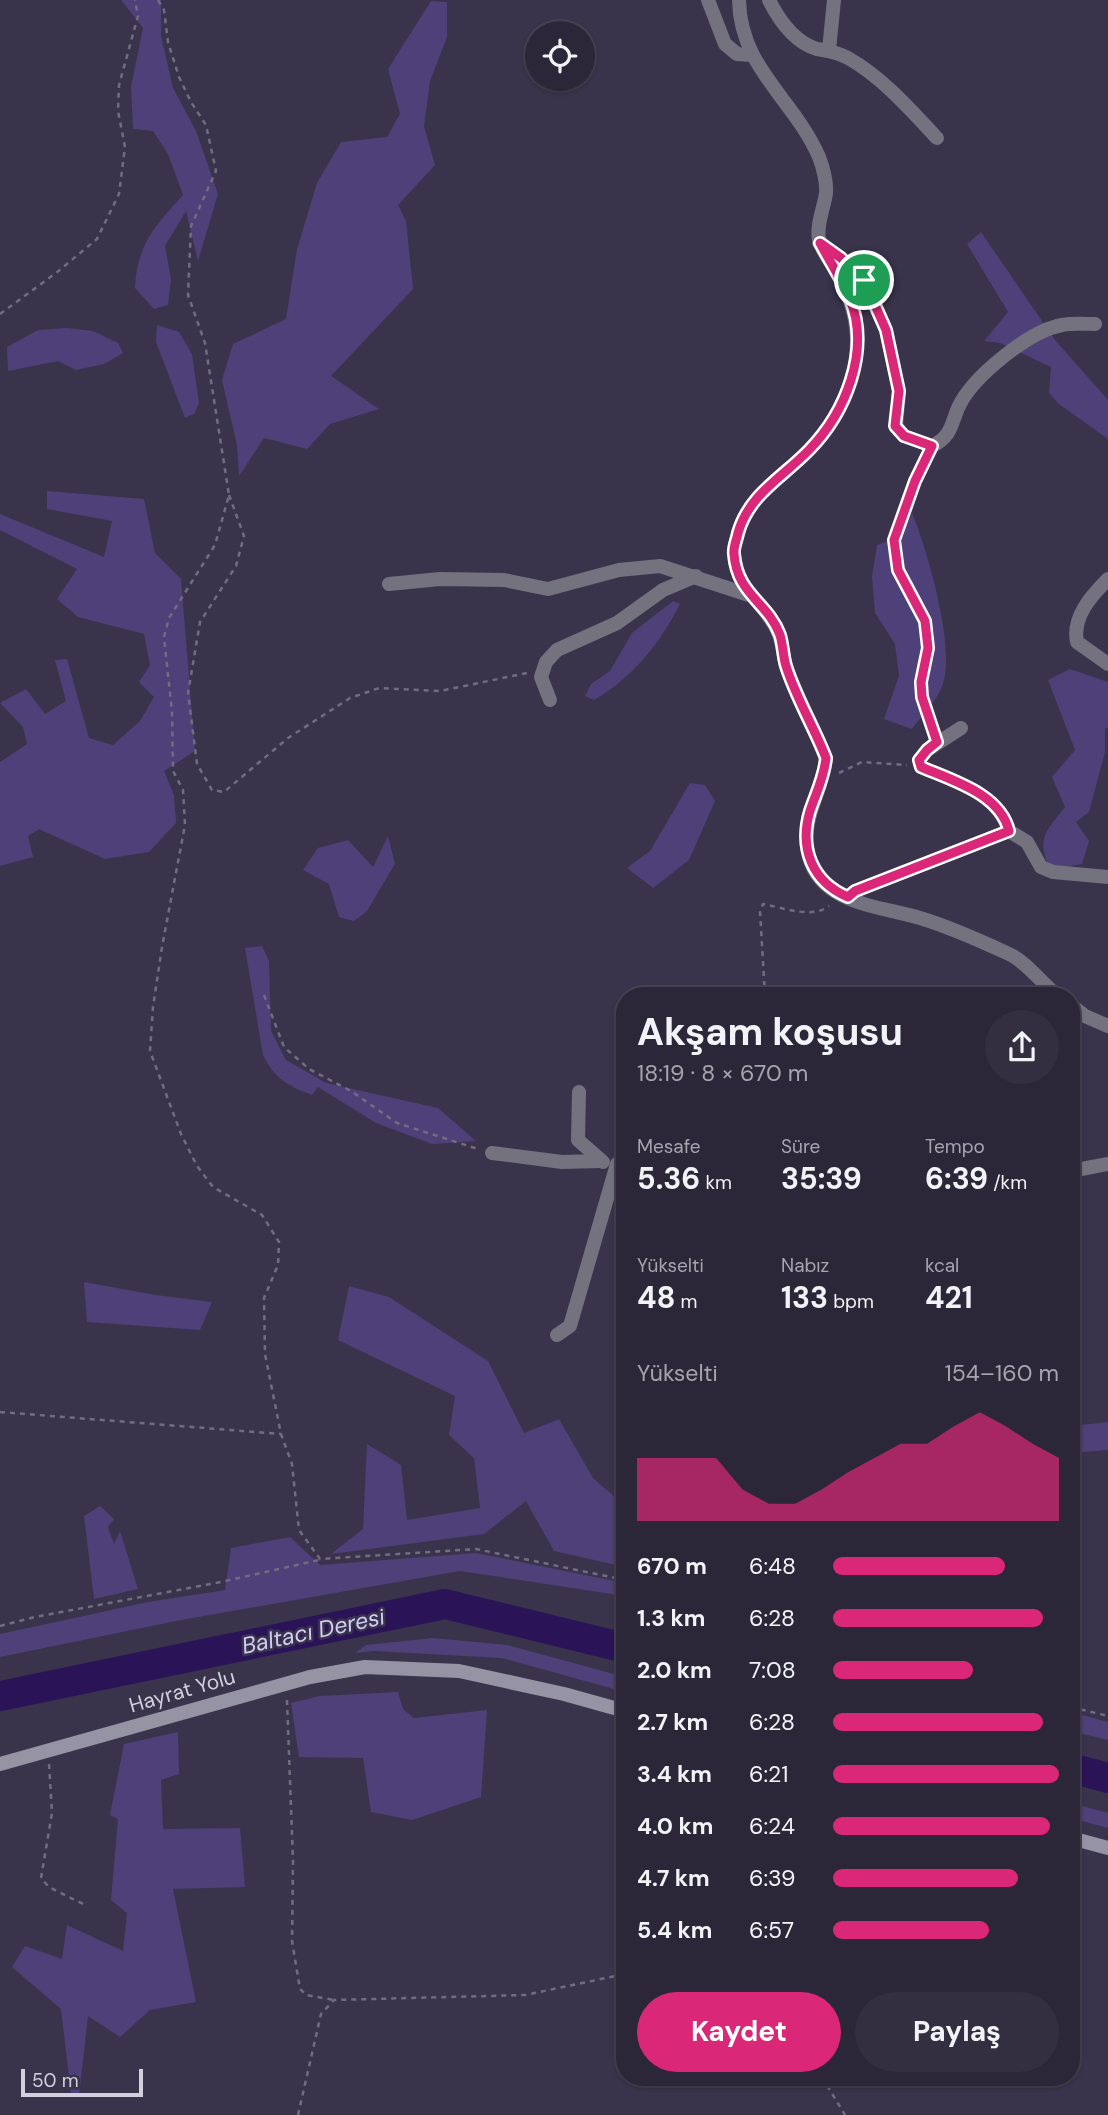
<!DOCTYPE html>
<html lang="tr">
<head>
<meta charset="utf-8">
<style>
	body { margin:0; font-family:"DM Sans",sans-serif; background:#332f40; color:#f1f3f6; height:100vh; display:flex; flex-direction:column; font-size:26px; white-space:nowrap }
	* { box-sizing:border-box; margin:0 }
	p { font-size:23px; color:#a6a5ae }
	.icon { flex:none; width:38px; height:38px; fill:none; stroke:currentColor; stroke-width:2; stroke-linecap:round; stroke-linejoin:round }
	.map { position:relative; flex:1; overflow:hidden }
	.sheet { position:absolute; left:616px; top:987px; width:464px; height:1099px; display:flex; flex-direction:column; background:#2b2738; border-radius:28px; box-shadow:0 2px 5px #0004,0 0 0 2px #474453 }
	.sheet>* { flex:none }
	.buttons { position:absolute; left:525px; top:21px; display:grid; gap:14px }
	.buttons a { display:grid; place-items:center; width:70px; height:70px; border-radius:50%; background:#2b2738; box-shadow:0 2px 5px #0004,0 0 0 2px #474453; font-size:35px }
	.scale { position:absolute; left:21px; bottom:18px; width:122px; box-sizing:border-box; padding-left:7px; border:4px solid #d2d0de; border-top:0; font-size:19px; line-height:24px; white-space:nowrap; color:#d2d0de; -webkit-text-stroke:5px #39344b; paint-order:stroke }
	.pin { position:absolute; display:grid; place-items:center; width:60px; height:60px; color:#fff; margin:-30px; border:4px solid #fff; border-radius:50%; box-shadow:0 2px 7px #0007 }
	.round { display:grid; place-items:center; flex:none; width:74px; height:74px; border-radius:37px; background:#332f40 }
	.overview { display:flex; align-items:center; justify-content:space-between; height:119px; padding:0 21px }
	h1 { font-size:38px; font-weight:700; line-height:52px }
	.stats { display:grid; grid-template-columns:repeat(3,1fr); gap:10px; height:119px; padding:7px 21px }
	.stats div { display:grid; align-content:center }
	.stats b { font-size:30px; font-weight:700 }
	.stats small { font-size:19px; font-weight:400 }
	.stats p { font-size:19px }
	.chart { height:196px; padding:14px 21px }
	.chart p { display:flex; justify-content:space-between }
	.chart svg { width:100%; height:126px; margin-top:7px; fill:#db2777; opacity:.7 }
	.cta { display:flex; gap:14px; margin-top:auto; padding:14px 21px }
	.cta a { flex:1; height:80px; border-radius:42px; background:#db2777; color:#fff; font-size:28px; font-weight:700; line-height:80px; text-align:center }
	.cta a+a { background:#332f40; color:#f1f3f6 }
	ul { padding:0 21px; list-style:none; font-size:23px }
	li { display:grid; grid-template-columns:112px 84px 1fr; align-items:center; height:52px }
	li i { height:18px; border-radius:9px; background:#db2777 }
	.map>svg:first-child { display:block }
	.green { fill:#4e4078 }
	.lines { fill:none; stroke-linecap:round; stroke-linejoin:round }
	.river { stroke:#2b1357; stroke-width:30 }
	.path { stroke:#706d80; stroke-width:2.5; stroke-dasharray:5 5; stroke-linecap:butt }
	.minor { stroke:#74727e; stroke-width:14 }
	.tertiary { stroke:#74727e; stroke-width:14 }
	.secondary { stroke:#9693a5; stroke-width:14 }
	.route-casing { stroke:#fff; stroke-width:14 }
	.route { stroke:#db2777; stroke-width:9 }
	.labels { text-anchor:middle; stroke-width:5; stroke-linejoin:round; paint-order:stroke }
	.street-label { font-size:21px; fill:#d2d0de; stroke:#39344b }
	.water-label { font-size:23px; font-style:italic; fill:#d3ccf5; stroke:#39344b }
</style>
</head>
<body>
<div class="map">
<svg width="1108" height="2115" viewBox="0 0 1108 2115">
	<rect width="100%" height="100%" fill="#39344b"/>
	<g class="green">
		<path d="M 121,0 L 161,0 L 161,35 L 173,88 L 196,131 L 218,194 L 198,261 L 186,211 L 165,246 L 171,279 L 168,305 L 154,309 L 135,288 C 137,244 155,226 183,195 L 168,154 L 153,131 L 133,129 L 131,87 L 143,28 Z"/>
		<polygon points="431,1 447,2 447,37 430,81 424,126 435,165 398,205 406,221 413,289 331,376 379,409 330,424 307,449 264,438 239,476 237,445 222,380 233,344 286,319 297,249 317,183 341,142 387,137 400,114 388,69"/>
		<polygon points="981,232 1055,340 1108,400 1108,439 1059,404 1049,393 1051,367 1000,343 984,341 1008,312 967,244"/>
		<polygon points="157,325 179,332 192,354 199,403 194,414 185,418 156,342"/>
		<polygon points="67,328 93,331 118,343 123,353 104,364 76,370 58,361 8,371 7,347 38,330"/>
		<polygon points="47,491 144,499 155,553 181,579 195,751 164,771 174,795 176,823 149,852 105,859 39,829 28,836 33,857 0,866 0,762 27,744 23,727 0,703 26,689 45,714 66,701 55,660 67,659 89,738 113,745 140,721 154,697 139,682 150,665 144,634 78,617 57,599 77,569 0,530 0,514 104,557 112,521 47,509"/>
		<path d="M 912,513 C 927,549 956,648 943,684 C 938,699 922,715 912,729 L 884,719 L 899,676 L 895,644 L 875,613 L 872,577 L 877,545 L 902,536 Z"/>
		<path d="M 673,601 L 680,604 C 660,644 632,678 594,700 L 585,696 L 591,684 L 610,671 L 632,633 Z"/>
		<path d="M 1070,669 L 1108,682 L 1108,727 L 1105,729 L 1105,752 L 1089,812 L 1076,822 L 1089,841 L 1082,864 L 1062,868 L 1048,864 C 1036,837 1049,828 1065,807 L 1052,777 L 1075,750 L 1048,680 Z"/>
		<polygon points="690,783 705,785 715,801 689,860 653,888 627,868 650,851"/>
		<polygon points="388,836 395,864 367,911 354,921 339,917 329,884 303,870 318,848 348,840 373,867"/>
		<path d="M 262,946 L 269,961 L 271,1031 L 286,1060 L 326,1083 L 438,1108 L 476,1141 L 432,1144 L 376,1123 L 318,1087 L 312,1095 C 288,1086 274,1078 263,1055 L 245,948 Z"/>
		<polygon points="84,1282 156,1295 212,1302 200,1330 87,1322"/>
		<polygon points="349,1286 389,1297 488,1361 524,1433 559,1419 593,1478 625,1506 625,1567 554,1551 526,1501 484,1534 331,1554 363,1529 367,1444 401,1465 407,1520 480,1508 474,1458 449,1435 455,1396 338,1340"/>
		<polygon points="1108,1422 1108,1450 1071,1453 1071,1426"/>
		<polygon points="100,1506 114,1519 108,1527 114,1544 120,1531 138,1589 94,1599 84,1516"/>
		<polygon points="290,1537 320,1565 476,1553 625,1583 625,1596 460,1571 181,1620 0,1657 0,1634 148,1602 225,1590 231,1548"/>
		<polygon points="433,1638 507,1645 625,1677 625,1692 502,1658 374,1651 355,1653 366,1645"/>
		<polygon points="398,1692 403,1709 414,1718 487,1710 481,1797 412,1820 371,1812 363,1758 299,1757 291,1703 320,1696"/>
		<polygon points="1071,1712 1108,1722 1108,1740 1071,1731"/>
		<polygon points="178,1732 179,1774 161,1780 163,1829 240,1828 245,1887 173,1889 196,2002 150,2010 120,2037 88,2016 79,2096 71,2094 61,2009 12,1967 25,1946 62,1959 67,1925 123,1951 127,1913 111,1900 118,1819 110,1815 124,1744"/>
		<polygon points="1071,1803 1108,1813 1108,1828 1071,1818"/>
	</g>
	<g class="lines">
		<g class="river">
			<polyline points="0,1696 445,1604 625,1648"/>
			<polyline points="1071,1768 1108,1778"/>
		</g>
		<g class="path">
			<polyline points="158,0 164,10 168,42 179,77 191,102 206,125 216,171 191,226 188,295 205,343 229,495 215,545 169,618 164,637 172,712 173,771 183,790 185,825 162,947 153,1007 150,1051 181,1134 197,1166 213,1187 262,1215 279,1242 278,1265 264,1298 265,1354 281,1434 292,1464 299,1530 320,1559 476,1549 625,1580"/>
			<polyline points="0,314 56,273 97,239 119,194 125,147 118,111 119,85 138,16 135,0"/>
			<polyline points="926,458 894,540 898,570 925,621 928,648 921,682 922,697 933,729"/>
			<polyline points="229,495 244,536 236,566 200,622 188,693 197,764 212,790 224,792 288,738 350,698 379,688 440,691 527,673"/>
			<polyline points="839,773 862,762 907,765"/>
			<polyline points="264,995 284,1047 309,1069 351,1091 397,1123 478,1149"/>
			<path d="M 765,996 L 760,911 L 763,904 C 784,908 812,919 829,906"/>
			<polyline points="0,1412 281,1434"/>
			<polyline points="0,1626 35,1617 221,1582 319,1560"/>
			<polyline points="287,1700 293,1861 292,1941 300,1989 306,1995 334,2000"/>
			<polyline points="1071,1707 1108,1716"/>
			<polyline points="49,1764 52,1813 41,1878 49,1887 83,1904"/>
			<polyline points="822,2077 845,2115"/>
			<polyline points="298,2115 321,2014 334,2000 525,1995 625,1974"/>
		</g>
		<g class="minor">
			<polyline points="708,0 725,44 737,54 751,55"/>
			<path d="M 769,0 C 779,20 794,42 817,49 C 828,51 838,52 848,58 C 882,77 910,109 937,138"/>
			<polyline points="829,50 834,0"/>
			<path d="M 819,243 L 841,258 L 864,280 L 886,330 L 899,391 L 896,426 L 904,436 L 932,446 C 951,437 951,425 958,408 C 972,377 1029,331 1062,325 C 1072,323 1084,324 1095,324"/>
			<path d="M 1108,579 C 1091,596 1072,617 1077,642 L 1108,664"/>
			<polyline points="389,584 440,579 504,580 548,589 619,570 660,566 749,595"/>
			<polyline points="550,700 541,677 546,662 557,650 617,623 663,590 696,576"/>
			<path d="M 961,728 L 927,750 L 919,760 L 921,767 C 954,781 999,794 1009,831"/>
			<polyline points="848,897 855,891 1009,831 1027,842 1041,867 1053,872 1108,877"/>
			<polyline points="579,1092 578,1140 603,1162"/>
			<polyline points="492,1153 562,1162 600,1161"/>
			<polyline points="1071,1171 1108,1164"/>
			<polyline points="557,1335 570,1326 617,1164"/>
		</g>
		<g class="tertiary">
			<path d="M 739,0 C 740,68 794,99 819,157 C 823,167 827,183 826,193 C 824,208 816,225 819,240 C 821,251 831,262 837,272 C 846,289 854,307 856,327 C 862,372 840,419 808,451 C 782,478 748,495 738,534 C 737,540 733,548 734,554 C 738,593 763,600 777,630 C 783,642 783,655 786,666 C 797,698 814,727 826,759 C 823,789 803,815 807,847 C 814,904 876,905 920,918 C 950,927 981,941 1009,954 C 1027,962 1042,984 1058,996"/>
			<polyline points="1071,1005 1085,1016 1108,1026"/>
		</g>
		<g class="secondary">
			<polyline points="0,1764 310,1677 365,1667 459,1671 564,1694 625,1711"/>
			<polyline points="1071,1838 1108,1848"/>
		</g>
	</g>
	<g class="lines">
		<defs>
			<path id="route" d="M 820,243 L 841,258 L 864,280 L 886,330 L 899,391 L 895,426 L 904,436 L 932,446 L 915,481 L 894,540 L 898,570 L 925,621 L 928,648 L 921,682 L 922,697 L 937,742 L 927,750 L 919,760 L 921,767 C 954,781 1000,794 1009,831 L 855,891 L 848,897 C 812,882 799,848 810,811 C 816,793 824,778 826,758 C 814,727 796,698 786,666 C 783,656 783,645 780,635 C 768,602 737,595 734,554 C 733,547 737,539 738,533 C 749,494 783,477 809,450 C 845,413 871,351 850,299 C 842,280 830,262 820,243 Z"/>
		</defs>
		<use href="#route" class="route-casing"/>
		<use href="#route" class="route"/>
	</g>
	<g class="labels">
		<g class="street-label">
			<text transform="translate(182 1691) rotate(-16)" y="7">Hayrat Yolu</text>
		</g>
		<g class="water-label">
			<text transform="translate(313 1631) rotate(-12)" y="8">Baltacı Deresi</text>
		</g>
	</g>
</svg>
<div class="buttons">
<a><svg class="icon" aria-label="locate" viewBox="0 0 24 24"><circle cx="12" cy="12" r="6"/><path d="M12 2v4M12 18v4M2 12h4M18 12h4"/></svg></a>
</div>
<div class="scale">50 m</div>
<div class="pin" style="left:864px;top:280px;background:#1e9e55"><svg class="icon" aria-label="arrive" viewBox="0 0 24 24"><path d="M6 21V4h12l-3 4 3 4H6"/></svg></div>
<section class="sheet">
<div class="overview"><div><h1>Akşam koşusu</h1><p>18:19 · 8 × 670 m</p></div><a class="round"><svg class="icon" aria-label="share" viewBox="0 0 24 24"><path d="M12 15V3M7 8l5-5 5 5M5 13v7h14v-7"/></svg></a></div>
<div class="stats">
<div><p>Mesafe</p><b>5.36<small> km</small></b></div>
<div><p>Süre</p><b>35:39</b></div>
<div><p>Tempo</p><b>6:39<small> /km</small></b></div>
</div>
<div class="stats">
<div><p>Yükselti</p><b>48<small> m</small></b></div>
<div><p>Nabız</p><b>133<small> bpm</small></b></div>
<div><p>kcal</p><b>421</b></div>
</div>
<div class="chart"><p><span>Yükselti</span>154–160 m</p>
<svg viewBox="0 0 160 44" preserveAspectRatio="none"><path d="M0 44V22L10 22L20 22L30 22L40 33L50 38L60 38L70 33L80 27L90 22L100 17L110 17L120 11L130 6L140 11L150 17L160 22V44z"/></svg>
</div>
<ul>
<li><b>670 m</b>6:48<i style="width:76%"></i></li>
<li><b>1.3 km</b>6:28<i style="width:93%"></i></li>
<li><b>2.0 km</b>7:08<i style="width:62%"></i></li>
<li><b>2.7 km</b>6:28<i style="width:93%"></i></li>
<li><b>3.4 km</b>6:21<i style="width:100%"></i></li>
<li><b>4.0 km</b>6:24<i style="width:96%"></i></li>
<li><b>4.7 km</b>6:39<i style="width:82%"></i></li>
<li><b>5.4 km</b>6:57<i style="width:69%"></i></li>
</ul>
<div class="cta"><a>Kaydet</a><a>Paylaş</a></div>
</section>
</div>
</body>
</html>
